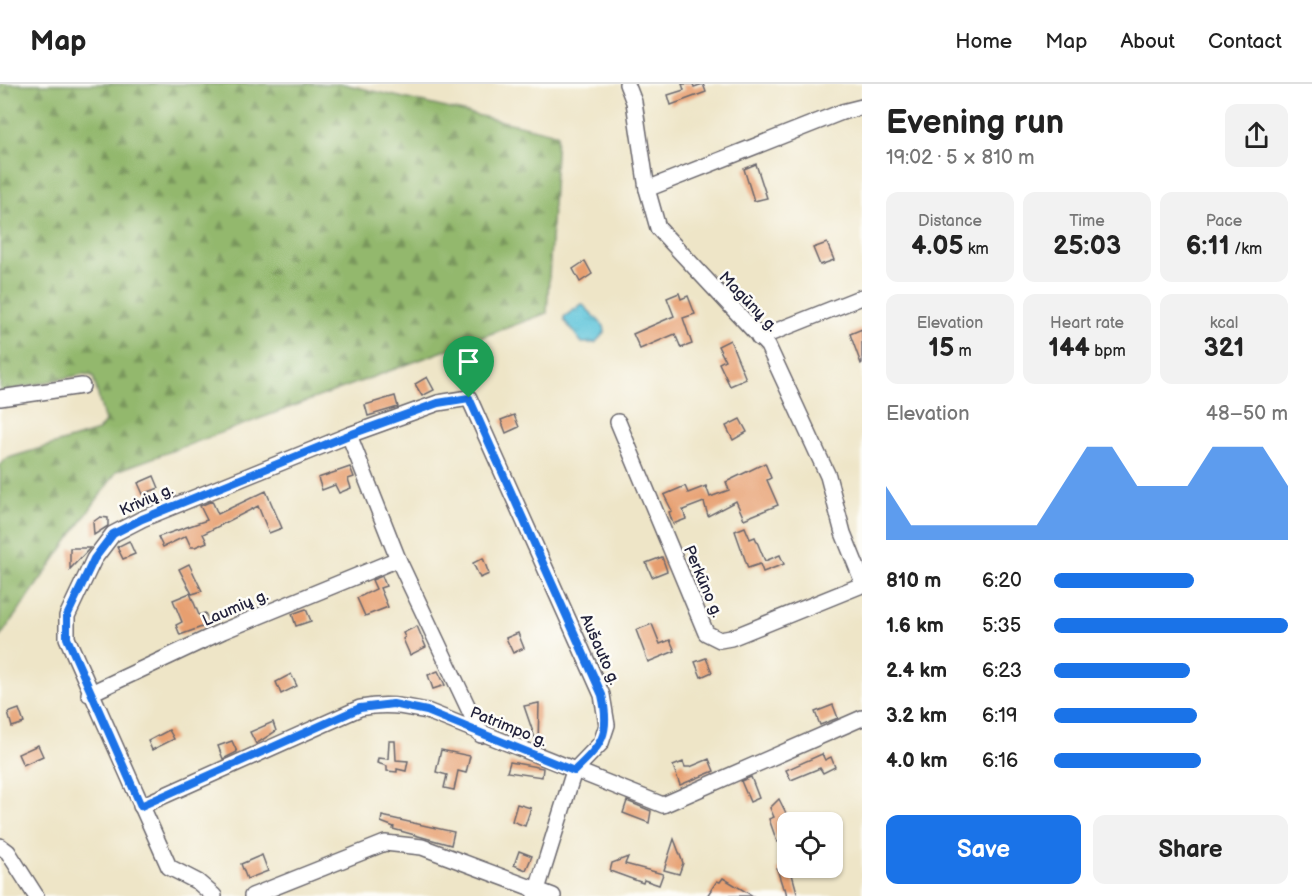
<!DOCTYPE html>
<html lang="en">
<head>
<meta charset="utf-8">
<style>
	body { margin:0; font-family:"Balsamiq Sans",sans-serif; background:#f2f2f2; color:#222; height:100vh; display:flex; flex-direction:column; font-size:22px; white-space:nowrap }
	* { box-sizing:border-box; margin:0 }
	p { font-size:20px; color:#767676 }
	.icon { flex:none; width:33px; height:33px; fill:none; stroke:currentColor; stroke-width:2; stroke-linecap:round; stroke-linejoin:round }
	.map { position:relative; flex:1; overflow:hidden }
	.sheet { display:flex; flex-direction:column; background:#fff; width:450px }
	.sheet>* { flex:none }
	.fabs { position:absolute; left:777px; top:728px; display:grid; gap:12px }
	.fabs a { display:grid; place-items:center; width:66px; height:66px; border-radius:12px; background:#fff; box-shadow:0 2px 4px #0004; font-size:30px }
	.pin { position:absolute; display:grid; place-items:center; width:51px; height:51px; color:#fff; margin:-62px -26px; border-radius:50% 50% 50% 0; rotate:-45deg; box-shadow:0 0 6px #0007 }
	.pin .icon { rotate:45deg }
	.round { display:grid; place-items:center; flex:none; width:63px; height:63px; border-radius:12px; background:#f2f2f2 }
	.headline { display:flex; align-items:center; justify-content:space-between; height:102px; padding:0 24px }
	h1 { font-size:33px; font-weight:600; line-height:45px }
	.figures { display:grid; grid-template-columns:repeat(3,1fr); gap:9px; height:102px; padding:6px 24px }
	.figures div { display:grid; align-content:center; border-radius:12px; background:#f2f2f2; text-align:center }
	.figures b { font-size:26px; font-weight:600 }
	.figures small { font-size:16px; font-weight:400 }
	.figures p { font-size:16px }
	.chart { height:168px; padding:12px 24px }
	.chart p { display:flex; justify-content:space-between }
	.chart svg { width:100%; height:108px; margin-top:6px; fill:#1a73e8; opacity:.7 }
	.button { display:flex; gap:12px; margin-top:auto; padding:12px 24px }
	.button a { flex:1; height:69px; border-radius:12px; background:#1a73e8; color:#fff; font-size:24px; font-weight:600; line-height:69px; text-align:center }
	.button a+a { background:#f2f2f2; color:#222 }
	ul { padding:0 24px; list-style:none; font-size:20px }
	li { display:grid; grid-template-columns:96px 72px 1fr; align-items:center; height:45px }
	li i { height:15px; border-radius:8px; background:#1a73e8 }
	header { display:flex; align-items:center; gap:36px; box-sizing:border-box; height:84px; padding:0 30px; background:#fff; border-bottom:2px solid #e0e0e0 }
	header strong { font-size:28px }
	nav { display:flex; gap:33px; margin-inline-start:auto; font-size:21px }
	main { display:flex; flex:1; min-height:0 }
	.map>svg:first-child { display:block }
	.forest { fill:url(#forest-firs); stroke:#5a6d54; stroke-width:1.5 }
	.water { fill:url(#water-ripples); stroke:#40738a; stroke-width:1.5 }
	.building { fill:#e79f6f }
	.lines { fill:none; stroke-linecap:round; stroke-linejoin:round }
	.minor-casing { stroke:#69666c; stroke-width:18 }
	.minor { stroke:#fff; stroke-width:15 }
	.route-casing { stroke:#fff; stroke-width:12 }
	.route { stroke:#1a73e8; stroke-width:8 }
	.labels { text-anchor:middle; stroke-width:5; stroke-linejoin:round; paint-order:stroke }
	.street-label { font-size:16px; fill:#22223b; stroke:#fdfcf7 }
</style>
</head>
<body>
<header>
<strong>Map</strong>
<nav><a>Home</a><a>Map</a><a>About</a><a>Contact</a></nav>
</header>
<main>
<div class="map">
<svg width="862" height="812" viewBox="0 0 862 812">
	<defs>
		<pattern id="forest-firs" width="22" height="20" patternUnits="userSpaceOnUse" patternTransform="scale(1.5)"><rect width="22" height="20" fill="#93b86d"/><path d="M5 1l3.5 6h-7zM16 11l3.5 6h-7z" fill="#78955b"/></pattern>
		<pattern id="water-ripples" width="26" height="14" patternUnits="userSpaceOnUse" patternTransform="scale(1.5)"><rect width="26" height="14" fill="#5dc4da"/><path d="M2 4q2-2 4 0t4 0M15 11q2-2 4 0t4 0" fill="none" stroke="#51a8bc"/></pattern>
	</defs>
	<rect width="100%" height="100%" fill="#fdfcf7"/>
	<filter id="ink" filterUnits="userSpaceOnUse"><feTurbulence type="fractalNoise" baseFrequency=".0167" numOctaves="2"/><feDisplacementMap in="SourceGraphic" scale="12" xChannelSelector="R" yChannelSelector="G"/><feConvolveMatrix kernelMatrix="1 2 1 2 8 2 1 2 1" color-interpolation-filters="sRGB"/></filter>
	<filter id="wash" filterUnits="userSpaceOnUse"><feTurbulence type="fractalNoise" baseFrequency=".008" numOctaves="4" result="noise"/><feDisplacementMap in="SourceGraphic" scale="24" xChannelSelector="R" yChannelSelector="G"/><feGaussianBlur stdDeviation="1.35" result="paint"/><feColorMatrix in="noise" values="0 0 0 0 0 0 0 0 0 0 0 0 0 0 0 0 0 1.4 0 .05"/><feComposite in="paint" operator="in"/></filter>
	<g filter="url(#wash)">
		<rect width="100%" height="100%" fill="#eee5c7"/>
		<polygon class="forest" points="0,0 344,0 557,50 547,229 117,387 0,553 0,381 5,375 98,347 105,338 93,292 84,290 0,308"/>
		<polygon class="water" points="582,220 604,242 605,248 595,259 582,259 564,236 564,233"/>
		<g id="blocks">
			<g class="building">
				<polygon points="682,0 693,0 694,3 703,0 706,8 671,21 668,11 684,6"/>
				<polygon points="756,80 767,114 754,117 744,85"/>
				<polygon points="827,159 834,176 820,181 813,164"/>
				<polygon points="585,177 592,190 580,198 573,185"/>
				<polygon points="679,209 681,215 688,212 695,230 683,234 692,260 681,264 675,250 640,265 633,250 674,232 667,214"/>
				<polygon points="862,245 862,279 861,280 850,250"/>
				<polygon points="730,256 746,295 730,302 719,279 725,276 718,262"/>
				<polygon points="427,293 434,306 422,312 415,300"/>
				<polygon points="395,312 398,323 368,332 365,321"/>
				<polygon points="514,331 519,343 506,349 501,336"/>
				<polygon points="740,335 747,348 733,356 726,342"/>
				<polygon points="765,379 771,394 767,396 778,421 744,435 736,417 708,432 704,418 683,426 686,435 673,440 669,428 672,427 664,411 685,402 688,409 706,402 710,413 729,406 726,398"/>
				<polygon points="350,383 354,393 348,395 351,404 339,409 335,401 322,406 318,394"/>
				<polygon points="154,392 159,404 143,410 138,399"/>
				<polygon points="266,407 282,444 269,449 258,422 203,450 207,458 195,463 191,463 186,452 163,463 158,453 207,436 200,422 212,417 218,430"/>
				<polygon points="100,433 108,434 108,442 94,451 93,438"/>
				<polygon points="745,443 750,455 755,453 765,477 780,471 784,480 763,488 760,480 748,484 735,447"/>
				<polygon points="129,457 135,470 123,475 117,463"/>
				<polygon points="70,464 90,464 70,485"/>
				<polygon points="662,473 667,487 652,493 646,479"/>
				<polygon points="483,474 489,490 480,494 473,479"/>
				<polygon points="189,480 202,507 192,510 179,485"/>
				<polygon points="382,492 386,502 380,504 388,523 365,532 357,514 376,505 372,496"/>
				<polygon points="190,509 199,531 205,529 210,540 180,551 176,541 182,538 173,516"/>
				<polygon points="306,525 311,537 296,542 292,530"/>
				<polygon points="652,540 660,560 670,556 675,567 648,578 636,546"/>
				<polygon points="417,542 426,563 410,571 403,555 405,553 403,549"/>
				<polygon points="518,549 524,564 513,569 506,554"/>
				<polygon points="706,574 712,588 701,593 695,578"/>
				<polygon points="438,587 445,601 433,605 428,591"/>
				<polygon points="291,590 297,602 281,610 276,598"/>
				<polygon points="539,619 538,660 537,660 524,622"/>
				<polygon points="833,621 838,634 820,641 815,628"/>
				<polygon points="19,625 24,639 12,643 8,629"/>
				<polygon points="273,638 276,647 256,660 250,648"/>
				<polygon points="169,646 174,655 152,666 148,657"/>
				<polygon points="232,657 237,668 223,675 218,662"/>
				<polygon points="389,657 395,657 396,676 408,677 406,687 397,685 397,688 387,687 387,682 377,679 378,674 388,675"/>
				<polygon points="38,661 43,672 23,681 18,670"/>
				<polygon points="441,666 470,672 466,689 458,687 454,706 444,704 447,691 436,688"/>
				<polygon points="822,670 825,676 831,673 835,683 823,689 820,684 791,696 786,686"/>
				<polygon points="709,675 714,687 680,701 673,682 683,678 685,683 690,683"/>
				<polygon points="510,678 543,684 542,693 507,688"/>
				<polygon points="751,693 759,714 750,718 741,697"/>
				<polygon points="779,715 787,731 780,734 786,755 777,758 769,735 774,733 770,724"/>
				<polygon points="627,717 651,727 649,739 623,729"/>
				<polygon points="517,720 531,724 525,742 512,737"/>
				<polygon points="382,732 454,748 451,761 393,745 394,743 381,738"/>
				<polygon points="674,755 683,779 679,790 664,786"/>
				<polygon points="519,767 532,772 526,786 514,781"/>
				<polygon points="262,771 268,787 247,795 241,780"/>
				<polygon points="628,773 625,780 663,790 659,801 644,796 643,799 610,787 612,779"/>
				<polygon points="788,782 790,783 798,812 787,812 785,804 783,804 777,785"/>
				<polygon points="723,794 753,812 707,812 717,797 720,798"/>
			</g>
		</g>
	</g>
	<g filter="url(#ink)">
		<use href="#blocks" fill-opacity="0" stroke="#69666c" stroke-width="1.5"/>
		<g class="lines">
			<defs>
				<g id="minor">
					<polyline points="627,0 634,18 647,105 658,144 768,262 828,392 843,449 862,496"/>
					<polyline points="647,105 842,28 862,23"/>
					<polyline points="759,254 862,213"/>
					<polyline points="0,314 82,302"/>
					<polyline points="618,338 706,549 720,556 731,554 862,501"/>
					<polyline points="349,351 398,475 481,651"/>
					<polyline points="89,610 223,547 398,475"/>
					<path d="M 141,722 L 360,624 C 385,619 403,622 427,627 L 663,721 L 862,634"/>
					<polyline points="0,762 8,768 36,812"/>
					<polyline points="214,812 198,798 169,783 67,554 67,532 94,475 113,450 142,435 349,351 438,319 469,314 602,611 607,641 601,659 574,687 535,812"/>
					<polyline points="252,812 385,759 422,763 553,812"/>
				</g>
			</defs>
			<use href="#minor" class="minor-casing"/>
			<use href="#minor" class="minor"/>
		</g>
	</g>
	<g class="lines" filter="url(#ink)">
		<defs>
			<path id="route" d="M 469,314 L 602,611 C 611,651 602,660 574,687 L 427,627 L 393,620 L 360,624 L 141,722 L 67,554 L 67,532 L 94,475 L 113,450 L 142,435 L 349,351 L 438,319 Z"/>
		</defs>
		<use href="#route" class="route-casing"/>
		<use href="#route" class="route"/>
	</g>
	<g class="labels">
		<g class="street-label">
			<text transform="translate(749 217) rotate(46)" y="6">Magūnų g.</text>
			<text transform="translate(146 415) rotate(-24)" y="6">Krivių g.</text>
			<text transform="translate(704 497) rotate(67)" y="6">Perkūno g.</text>
			<text transform="translate(235 523) rotate(-23)" y="6">Laumių g.</text>
			<text transform="translate(601 565) rotate(66)" y="6">Aušauto g.</text>
			<text transform="translate(509 642) rotate(22)" y="6">Patrimpo g.</text>
		</g>
	</g>
</svg>
<div class="fabs">
<a><svg class="icon" aria-label="locate" viewBox="0 0 24 24"><circle cx="12" cy="12" r="6"/><path d="M12 2v4M12 18v4M2 12h4M18 12h4"/></svg></a>
</div>
<div class="pin" style="left:469px;top:314px;background:#1e9e55"><svg class="icon" aria-label="arrive" viewBox="0 0 24 24"><path d="M6 21V4h12l-3 4 3 4H6"/></svg></div>
</div>
<section class="sheet">
<div class="headline"><div><h1>Evening run</h1><p>19:02 · 5 × 810 m</p></div><a class="round"><svg class="icon" aria-label="share" viewBox="0 0 24 24"><path d="M12 15V3M7 8l5-5 5 5M5 13v7h14v-7"/></svg></a></div>
<div class="figures">
<div><p>Distance</p><b>4.05<small> km</small></b></div>
<div><p>Time</p><b>25:03</b></div>
<div><p>Pace</p><b>6:11<small> /km</small></b></div>
</div>
<div class="figures">
<div><p>Elevation</p><b>15<small> m</small></b></div>
<div><p>Heart rate</p><b>144<small> bpm</small></b></div>
<div><p>kcal</p><b>321</b></div>
</div>
<div class="chart"><p><span>Elevation</span>48–50 m</p>
<svg viewBox="0 0 160 44" preserveAspectRatio="none"><path d="M0 44V22L10 38L20 38L30 38L40 38L50 38L60 38L70 22L80 6L90 6L100 22L110 22L120 22L130 6L140 6L150 6L160 22V44z"/></svg>
</div>
<ul>
<li><b>810 m</b>6:20<i style="width:60%"></i></li>
<li><b>1.6 km</b>5:35<i style="width:100%"></i></li>
<li><b>2.4 km</b>6:23<i style="width:58%"></i></li>
<li><b>3.2 km</b>6:19<i style="width:61%"></i></li>
<li><b>4.0 km</b>6:16<i style="width:63%"></i></li>
</ul>
<div class="button"><a>Save</a><a>Share</a></div>
</section>
</main>
</body>
</html>
